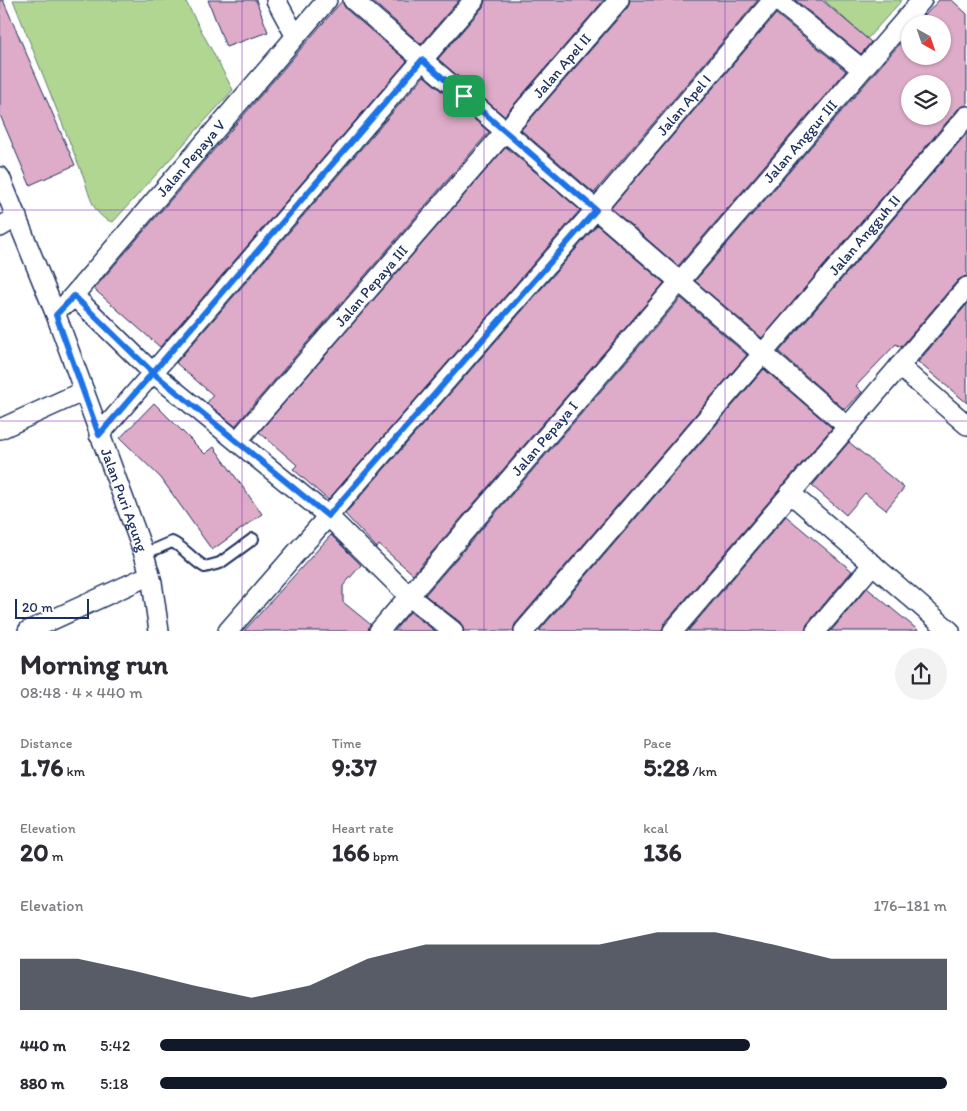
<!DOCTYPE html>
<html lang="en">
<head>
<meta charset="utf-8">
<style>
	body { margin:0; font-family:Itim,sans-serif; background:#f2f2f3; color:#2b2b33; height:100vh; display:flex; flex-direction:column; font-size:19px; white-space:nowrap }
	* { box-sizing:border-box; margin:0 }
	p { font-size:16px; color:#7c7c81 }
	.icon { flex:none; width:28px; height:28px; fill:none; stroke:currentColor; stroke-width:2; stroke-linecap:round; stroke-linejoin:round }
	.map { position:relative; height:631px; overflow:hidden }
	.sheet { display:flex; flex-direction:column; background:#fff; flex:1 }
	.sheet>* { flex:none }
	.needle { width:32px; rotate:140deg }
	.tools { position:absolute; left:901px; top:15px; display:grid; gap:10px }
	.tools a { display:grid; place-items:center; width:50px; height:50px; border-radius:50%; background:#fff; box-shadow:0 1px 4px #0004; font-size:25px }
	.scale { position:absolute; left:15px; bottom:12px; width:74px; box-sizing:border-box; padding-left:5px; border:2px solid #1b2f5e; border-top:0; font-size:14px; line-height:18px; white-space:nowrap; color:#1b2f5e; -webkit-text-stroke:4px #fff; paint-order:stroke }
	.pin { position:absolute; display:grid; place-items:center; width:42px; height:42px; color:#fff; margin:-21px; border-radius:10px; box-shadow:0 2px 8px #0006 }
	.round { display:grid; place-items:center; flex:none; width:52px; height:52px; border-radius:26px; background:#f2f2f3 }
	.summary { display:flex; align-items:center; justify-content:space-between; height:85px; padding:0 20px }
	h1 { font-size:28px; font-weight:700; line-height:38px }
	.figures { display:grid; grid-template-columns:repeat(3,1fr); gap:8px; height:85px; padding:5px 20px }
	.figures div { display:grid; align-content:center }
	.figures b { font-size:25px; font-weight:700 }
	.figures small { font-size:14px; font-weight:400 }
	.figures p { font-size:14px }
	.chart { height:140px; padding:10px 20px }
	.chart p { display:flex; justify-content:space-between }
	.chart svg { width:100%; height:90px; margin-top:5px; fill:#111827; opacity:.7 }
	ul { padding:0 20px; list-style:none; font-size:16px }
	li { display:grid; grid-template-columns:80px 60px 1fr; align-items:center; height:38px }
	li i { height:12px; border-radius:6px; background:#111827 }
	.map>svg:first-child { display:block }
	.green { fill:#b0d692; stroke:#668278 }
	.building { fill:#deacc8; stroke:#1b2f5e; fill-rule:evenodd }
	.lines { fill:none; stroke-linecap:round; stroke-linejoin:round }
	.lane-casing { stroke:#1b2f5e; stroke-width:14 }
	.street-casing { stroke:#1b2f5e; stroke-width:22 }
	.lane { stroke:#fff; stroke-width:10 }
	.street { stroke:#fff; stroke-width:19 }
	.route-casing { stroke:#fff; stroke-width:10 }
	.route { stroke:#1a73e8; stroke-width:6 }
	.grid { fill:none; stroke:#7b2cbf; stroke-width:1; stroke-opacity:0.55 }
	.labels { text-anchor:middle; stroke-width:4.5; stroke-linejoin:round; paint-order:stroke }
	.street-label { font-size:15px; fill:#1b2f5e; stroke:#fff }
</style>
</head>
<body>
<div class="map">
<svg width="967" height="631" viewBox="0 0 967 631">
	<rect width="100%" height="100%" fill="#fff"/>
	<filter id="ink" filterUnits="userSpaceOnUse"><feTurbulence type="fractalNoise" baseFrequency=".02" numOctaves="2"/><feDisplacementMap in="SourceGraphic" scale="10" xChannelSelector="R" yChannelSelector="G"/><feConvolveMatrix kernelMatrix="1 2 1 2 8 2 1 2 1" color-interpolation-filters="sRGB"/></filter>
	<g filter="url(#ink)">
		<g class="green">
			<path d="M 13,0 L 185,0 L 233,90 L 113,222 C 94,218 89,195 84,178 Z"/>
			<polygon points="824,0 902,0 867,39"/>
		</g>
		<g class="building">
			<polygon points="0,0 3,0 75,165 30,185 0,115"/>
			<polygon points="208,0 256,0 268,32 226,47"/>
			<polygon points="371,0 459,0 421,44"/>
			<polygon points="485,0 604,0 504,116 438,59 483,7"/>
			<polygon points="630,0 758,0 594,193 521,130 628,7"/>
			<polygon points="795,0 822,0 871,42 861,54"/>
			<path d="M 939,0 L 952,0 L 967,14 L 967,105 L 958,109 L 762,338 L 695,281 L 910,32 L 910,56 L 942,56 L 942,24 L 917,24 ZM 910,84 L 942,84 L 942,116 L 910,116 Z"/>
			<polygon points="342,1 346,9 407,61 160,347 94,289"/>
			<polygon points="776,14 846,71 678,266 611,208"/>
			<polygon points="424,76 489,132 235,426 207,403 213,395 176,363"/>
			<polygon points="967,133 967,276 958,280 901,347 896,344 856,386 862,392 845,410 779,352"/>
			<polygon points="506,147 580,210 328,500 293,469 297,465 259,432"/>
			<polygon points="597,225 664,283 413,574 379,545 377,548 345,514"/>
			<polygon points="681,298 747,355 515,624 513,631 464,631 460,622 425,595"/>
			<polygon points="967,304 967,403 918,362"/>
			<polygon points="764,369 832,428 664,624 662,631 539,631"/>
			<polygon points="154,403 205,454 214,447 262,514 212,550 161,478 120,438"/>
			<polygon points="849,442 904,488 886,510 865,493 846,515 812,486"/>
			<polygon points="786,516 852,571 807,624 805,631 688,631"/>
			<polygon points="331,535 361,565 343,586 343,602 370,624 368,631 244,631"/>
			<polygon points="867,588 919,631 831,631"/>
			<polygon points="410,612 435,631 394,631"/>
		</g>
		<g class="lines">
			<defs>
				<path id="lane" d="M 144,554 L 172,542 C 185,548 192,560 205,567 L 220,563 L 253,539"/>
				<g id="street">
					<polyline points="276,0 295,35"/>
					<polyline points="353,0 848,427"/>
					<polyline points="777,0 862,69"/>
					<path id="s1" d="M 0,177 L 56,315 L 144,554 L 152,582 L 159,631"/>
					<polyline points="0,227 17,217"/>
					<polyline points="74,296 152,372 328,516 410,597 453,631"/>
					<path id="s2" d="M 66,304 L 327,0"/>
					<polyline points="899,366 967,425"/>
					<polyline points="0,429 84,391"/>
					<polyline points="99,435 474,0"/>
					<path id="s3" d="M 238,440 L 619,0"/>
					<polyline points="790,493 950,631"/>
					<polyline points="28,631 150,575"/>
					<path id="s4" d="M 228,631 L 596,209 L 773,0"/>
					<path id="s5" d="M 379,631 L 922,0"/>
					<path id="s6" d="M 524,631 L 967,116"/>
					<polyline points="673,631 967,287"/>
					<polyline points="816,631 873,564"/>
				</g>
			</defs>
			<use href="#lane" class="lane-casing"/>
			<use href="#street" class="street-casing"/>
			<use href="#lane" class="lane"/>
			<use href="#street" class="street"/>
		</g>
	</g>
	<g class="lines" filter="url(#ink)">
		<defs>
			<polyline id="route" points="464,96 422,60 99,435 56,315 74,296 152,372 328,516 596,210 464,96"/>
		</defs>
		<use href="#route" class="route-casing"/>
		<use href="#route" class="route"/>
	</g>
	<path class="grid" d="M 242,0 L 242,631M 484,0 L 484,631M 725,0 L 725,631M 0,210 L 967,210M 0,421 L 967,421"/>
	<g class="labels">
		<g class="street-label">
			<text dy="5" stroke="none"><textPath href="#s3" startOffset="495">Jalan Apel II</textPath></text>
			<text dy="5" stroke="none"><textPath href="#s4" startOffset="696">Jalan Apel I</textPath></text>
			<text dy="5" stroke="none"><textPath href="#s5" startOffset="646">Jalan Anggur III</textPath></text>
			<text dy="5" stroke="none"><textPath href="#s2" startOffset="192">Jalan Pepaya V</textPath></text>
			<text dy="5" stroke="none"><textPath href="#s6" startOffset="522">Jalan Angguh II</textPath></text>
			<text dy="5" stroke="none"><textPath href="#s3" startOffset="204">Jalan Pepaya III</textPath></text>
			<text dy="5" stroke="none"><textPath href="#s5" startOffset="254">Jalan Pepaya I</textPath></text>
			<text dy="5" stroke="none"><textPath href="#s1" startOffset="346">Jalan Puri Agung</textPath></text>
		</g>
	</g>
</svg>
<div class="tools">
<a><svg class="needle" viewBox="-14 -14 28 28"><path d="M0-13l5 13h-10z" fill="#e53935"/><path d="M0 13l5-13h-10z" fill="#7c7c81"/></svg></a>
<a><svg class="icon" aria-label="layers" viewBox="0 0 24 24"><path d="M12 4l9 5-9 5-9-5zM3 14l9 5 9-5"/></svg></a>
</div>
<div class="scale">20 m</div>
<div class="pin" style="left:464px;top:96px;background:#1e9e55"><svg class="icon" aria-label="arrive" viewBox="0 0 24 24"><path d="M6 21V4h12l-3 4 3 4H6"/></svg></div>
</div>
<section class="sheet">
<div class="summary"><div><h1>Morning run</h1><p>08:48 · 4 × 440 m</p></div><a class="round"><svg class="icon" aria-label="share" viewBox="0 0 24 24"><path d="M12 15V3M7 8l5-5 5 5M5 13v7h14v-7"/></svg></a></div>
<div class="figures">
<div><p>Distance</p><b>1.76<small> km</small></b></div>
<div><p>Time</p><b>9:37</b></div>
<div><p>Pace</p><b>5:28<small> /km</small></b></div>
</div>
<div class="figures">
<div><p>Elevation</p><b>20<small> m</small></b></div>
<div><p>Heart rate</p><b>166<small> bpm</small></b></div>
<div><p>kcal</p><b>136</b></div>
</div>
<div class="chart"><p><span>Elevation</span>176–181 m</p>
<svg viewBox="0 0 160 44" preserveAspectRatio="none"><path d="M0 44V19L10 19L20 25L30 32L40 38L50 32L60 19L70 12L80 12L90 12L100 12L110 6L120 6L130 12L140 19L150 19L160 19V44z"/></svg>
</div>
<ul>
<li><b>440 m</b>5:42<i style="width:75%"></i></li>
<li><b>880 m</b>5:18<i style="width:100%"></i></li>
</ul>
</section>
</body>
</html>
